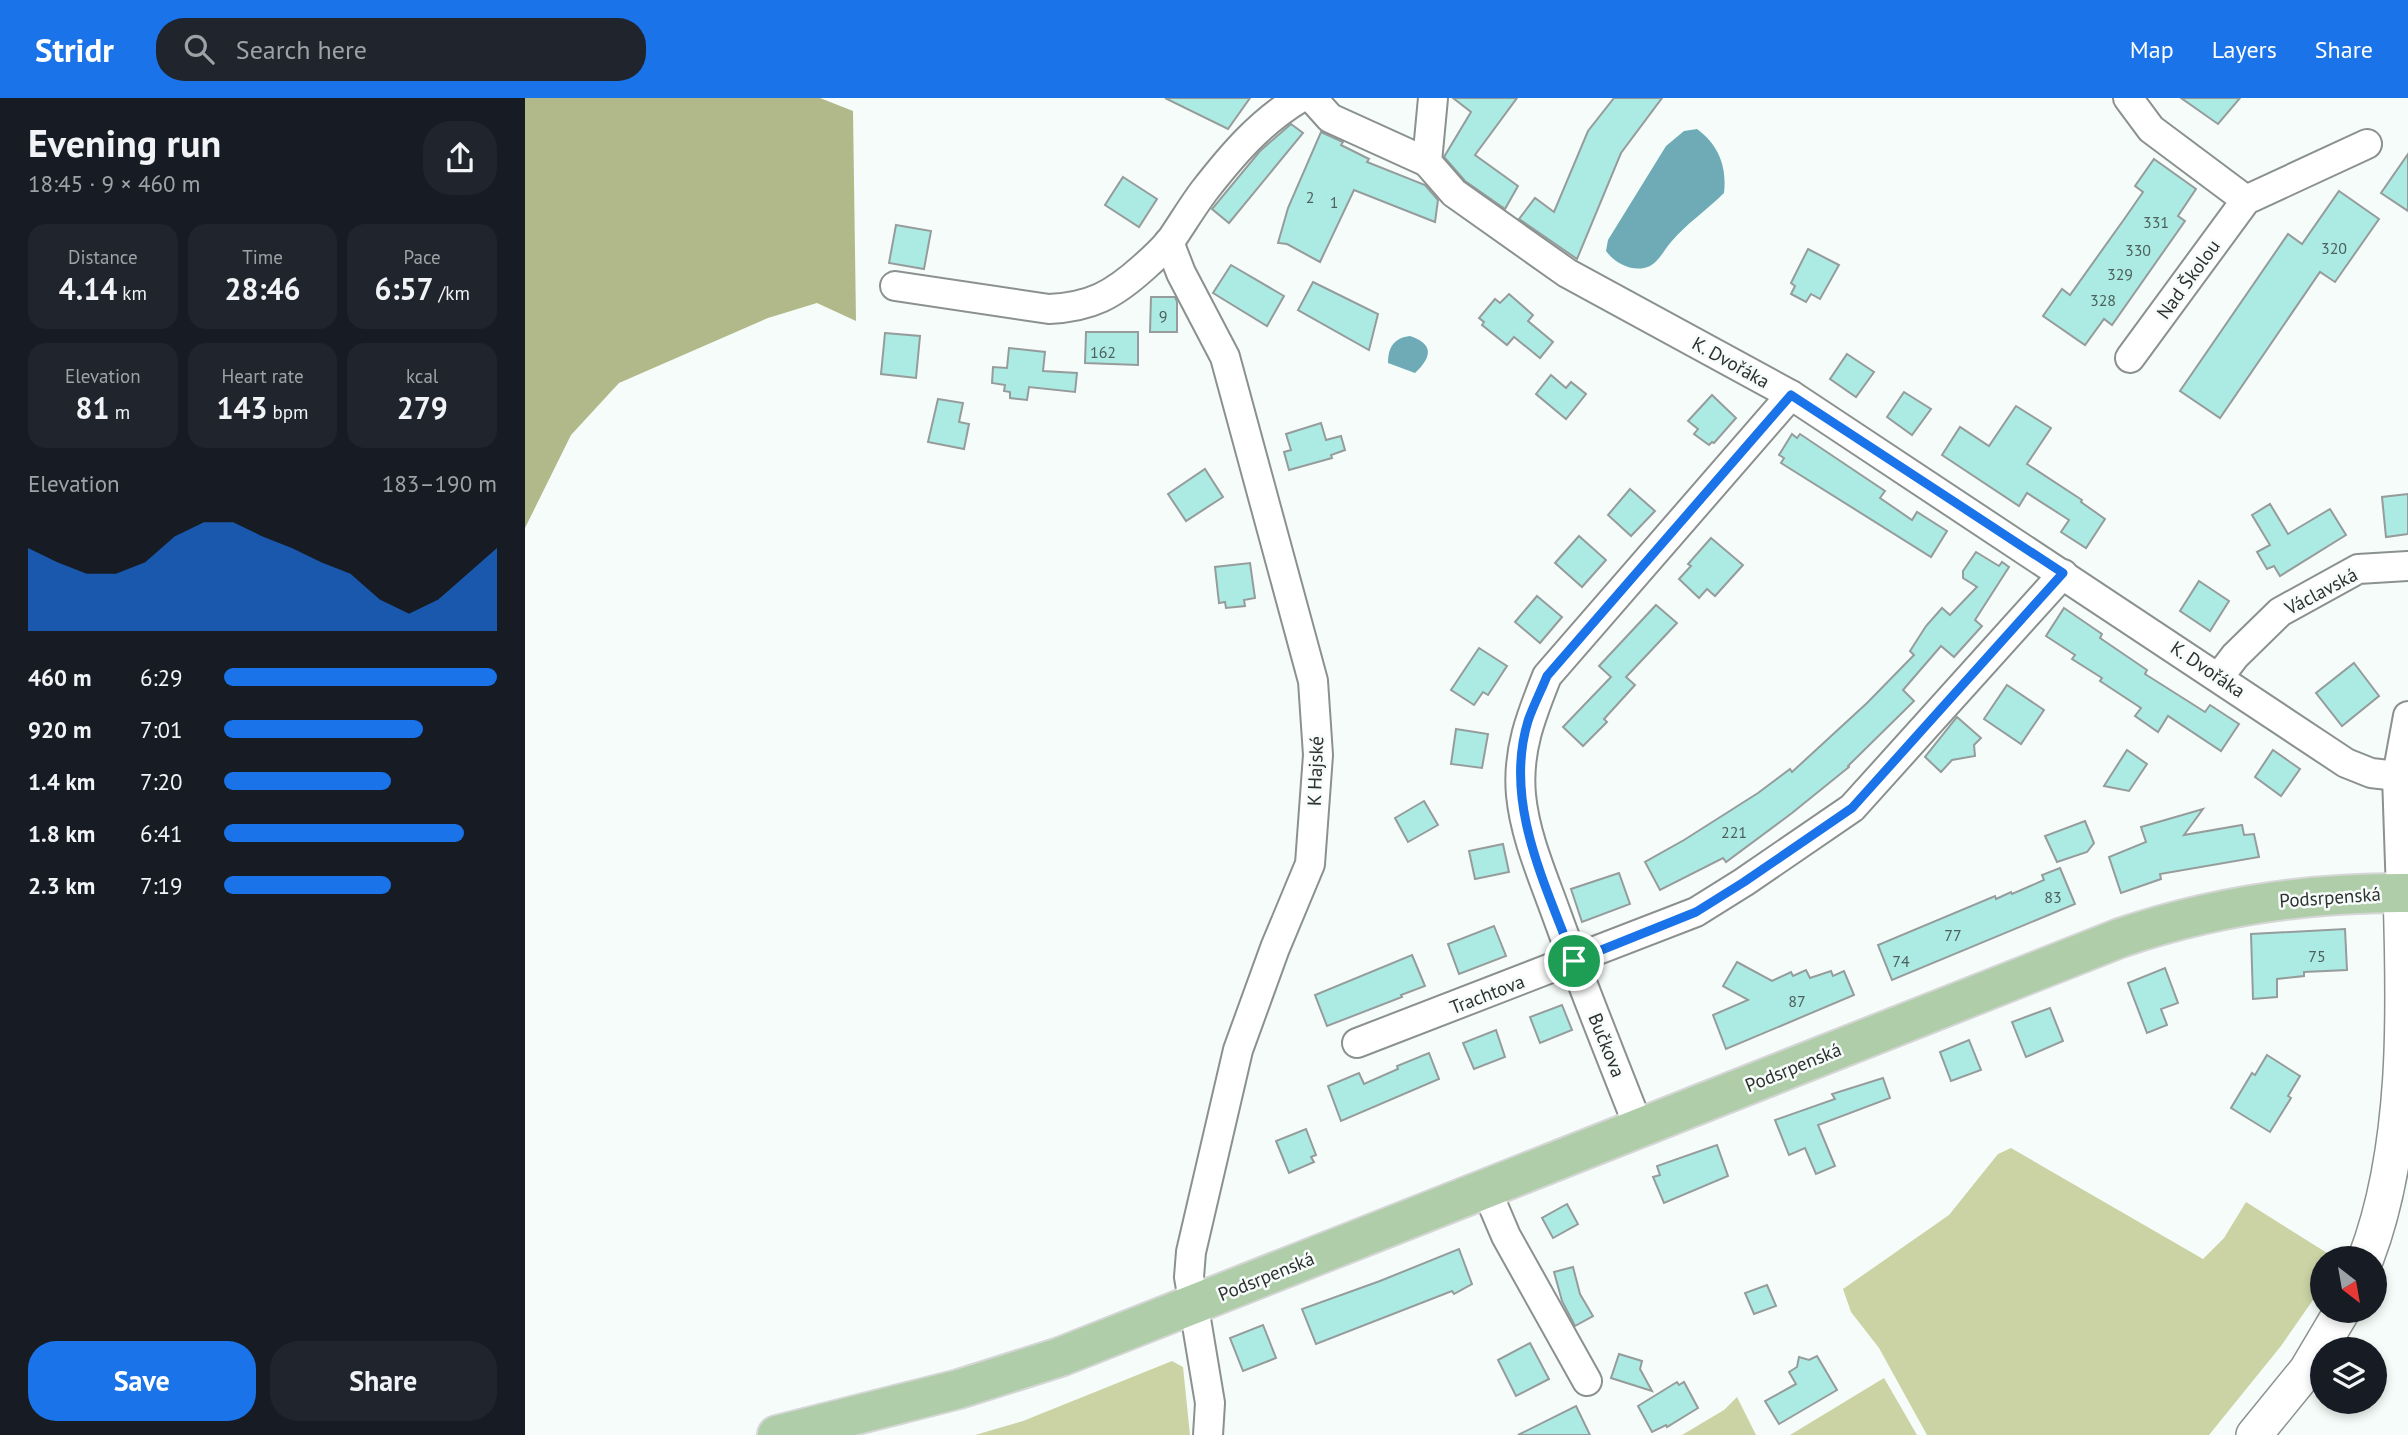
<!DOCTYPE html>
<html lang="en">
<head>
<meta charset="utf-8">
<style>
	body { margin:0; font-family:"PT Sans",sans-serif; background:#20242c; color:#f1f3f6; height:100vh; display:flex; flex-direction:column; font-size:26px; white-space:nowrap }
	* { box-sizing:border-box; margin:0 }
	p { font-size:23px; color:#9ea1a6 }
	.icon { flex:none; width:38px; height:38px; fill:none; stroke:currentColor; stroke-width:2; stroke-linecap:round; stroke-linejoin:round }
	.map { position:relative; flex:1; overflow:hidden }
	.panel { display:flex; flex-direction:column; background:#171b24; width:525px }
	.panel>* { flex:none }
	.needle { width:46px; rotate:149deg }
	.fabs { position:absolute; left:1785px; top:1148px; display:grid; gap:14px }
	.fabs a { display:grid; place-items:center; width:77px; height:77px; border-radius:50%; background:#171b24; box-shadow:0 4px 10px #0003; font-size:35px }
	.pin { position:absolute; display:grid; place-items:center; width:60px; height:60px; color:#fff; margin:-30px; border:4px solid #fff; border-radius:50%; box-shadow:0 2px 7px #0007 }
	.round { display:grid; place-items:center; flex:none; width:74px; height:74px; border-radius:28px; background:#20242c }
	.head { display:flex; align-items:center; justify-content:space-between; height:119px; padding:0 28px }
	h1 { font-size:38px; font-weight:800; line-height:52px }
	.stats { display:grid; grid-template-columns:repeat(3,1fr); gap:10px; height:119px; padding:7px 28px }
	.stats div { display:grid; align-content:center; border-radius:18px; background:#20242c; text-align:center }
	.stats b { font-size:30px; font-weight:800 }
	.stats small { font-size:19px; font-weight:400 }
	.stats p { font-size:19px }
	.chart { height:196px; padding:14px 28px }
	.chart p { display:flex; justify-content:space-between }
	.chart svg { width:100%; height:126px; margin-top:7px; fill:#1a73e8; opacity:.7 }
	.button { display:flex; gap:14px; margin-top:auto; padding:14px 28px }
	.button a { flex:1; height:80px; border-radius:28px; background:#1a73e8; color:#fff; font-size:28px; font-weight:800; line-height:80px; text-align:center }
	.button a+a { background:#20242c; color:#f1f3f6 }
	ul { padding:0 28px; list-style:none; font-size:23px }
	li { display:grid; grid-template-columns:112px 84px 1fr; align-items:center; height:52px }
	li i { height:18px; border-radius:9px; background:#1a73e8 }
	header { display:flex; align-items:center; gap:42px; box-sizing:border-box; height:98px; padding:0 35px; background:#1a73e8; color:#fff }
	header strong { font-size:33px }
	nav { display:flex; gap:38px; margin-inline-start:auto; font-size:24px }
	.search { width:490px; height:63px; background:#20242c; display:flex; align-items:center; gap:18px; box-sizing:border-box; padding:0 24px; border-radius:28px; color:#9ea1a6; font-size:26px }
	main { display:flex; flex:1; min-height:0 }
	.map>svg:first-child { display:block }
	.green { fill:#cbd3a5 }
	.forest { fill:#b1b98a }
	.water { fill:#6eabb6 }
	.building { fill:#acebe3; stroke:#959c9b; stroke-width:2 }
	.lines { fill:none; stroke-linecap:round; stroke-linejoin:round }
	.minor-casing { stroke:#8b918e; stroke-width:32 }
	.tertiary-casing { stroke:#8b918e; stroke-width:38 }
	.primary-casing { stroke:#d5d6d6; stroke-width:42 }
	.minor { stroke:#fff; stroke-width:28 }
	.tertiary { stroke:#fff; stroke-width:35 }
	.primary { stroke:#b0cda9; stroke-width:38 }
	.route-casing { stroke:#fff; stroke-width:14 }
	.route { stroke:#1a73e8; stroke-width:9 }
	.labels { text-anchor:middle; stroke-width:5; stroke-linejoin:round; paint-order:stroke }
	.number-label { font-size:16px; fill:#4e605d }
	.street-label { font-size:19px; fill:#2f3130; stroke:#f6fcf9 }
</style>
</head>
<body>
<header>
<strong>Stridr</strong>
<div class="search"><svg class="icon" aria-label="search" viewBox="0 0 24 24"><circle cx="10" cy="10" r="6"/><path d="M15 15l6 6"/></svg>Search here</div>
<nav><a>Map</a><a>Layers</a><a>Share</a></nav>
</header>
<main>
<section class="panel">
<div class="head"><div><h1>Evening run</h1><p>18:45 · 9 × 460 m</p></div><a class="round"><svg class="icon" aria-label="share" viewBox="0 0 24 24"><path d="M12 15V3M7 8l5-5 5 5M5 13v7h14v-7"/></svg></a></div>
<div class="stats">
<div><p>Distance</p><b>4.14<small> km</small></b></div>
<div><p>Time</p><b>28:46</b></div>
<div><p>Pace</p><b>6:57<small> /km</small></b></div>
</div>
<div class="stats">
<div><p>Elevation</p><b>81<small> m</small></b></div>
<div><p>Heart rate</p><b>143<small> bpm</small></b></div>
<div><p>kcal</p><b>279</b></div>
</div>
<div class="chart"><p><span>Elevation</span>183–190 m</p>
<svg viewBox="0 0 160 44" preserveAspectRatio="none"><path d="M0 44V15L10 20L20 24L30 24L40 20L50 11L60 6L70 6L80 11L90 15L100 20L110 24L120 33L130 38L140 33L150 24L160 15V44z"/></svg>
</div>
<ul>
<li><b>460 m</b>6:29<i style="width:100%"></i></li>
<li><b>920 m</b>7:01<i style="width:73%"></i></li>
<li><b>1.4 km</b>7:20<i style="width:61%"></i></li>
<li><b>1.8 km</b>6:41<i style="width:88%"></i></li>
<li><b>2.3 km</b>7:19<i style="width:61%"></i></li>
</ul>
<div class="button"><a>Save</a><a>Share</a></div>
</section>
<div class="map">
<svg width="1883" height="1337" viewBox="0 0 1883 1337">
	<rect width="100%" height="100%" fill="#f6fcf9"/>
	<g class="green">
		<polygon points="1486,1050 1678,1161 1699,1140 1721,1104 1810,1160 1797,1160 1797,1189 1756,1248 1684,1337 1402,1337 1354,1250 1326,1214 1318,1191 1424,1117 1473,1056"/>
		<polygon points="647,1263 658,1269 665,1337 450,1337 498,1323"/>
		<polygon points="1359,1280 1392,1337 1265,1337"/>
		<polygon points="1212,1299 1231,1337 1157,1337 1199,1312"/>
	</g>
	<polygon class="forest" points="0,0 295,0 328,13 331,223 292,205 243,220 94,285 46,337 0,430"/>
	<g class="water">
		<path d="M 1172,31 C 1194,47 1202,69 1199,95 C 1182,112 1161,126 1146,144 C 1138,153 1132,168 1119,170 C 1104,173 1089,164 1081,153 L 1083,142 L 1141,48 L 1159,33 Z"/>
		<path d="M 885,238 C 909,246 907,259 890,275 L 863,265 C 863,249 869,240 885,238 Z"/>
	</g>
	<g class="building">
		<polygon points="640,0 725,0 703,31"/>
		<polygon points="928,0 992,0 950,57 993,88 980,111 940,83 919,59 946,14"/>
		<polygon points="1089,0 1137,0 1096,55 1052,161 994,121 1010,100 1029,114 1063,33"/>
		<polygon points="1656,0 1715,0 1693,26"/>
		<polygon points="766,26 778,35 704,125 687,111 735,53"/>
		<polygon points="796,34 818,44 816,47 844,61 842,64 900,87 913,102 910,124 829,92 795,164 762,146 753,145 763,110"/>
		<polygon points="1883,56 1883,113 1856,95"/>
		<polygon points="1629,61 1671,91 1653,118 1660,123 1587,227 1579,221 1560,247 1518,218 1537,191 1545,197 1600,120 1618,94 1610,88"/>
		<polygon points="598,79 632,101 614,129 580,107"/>
		<polygon points="1814,93 1854,121 1810,184 1795,174 1695,320 1655,293 1763,136 1777,146"/>
		<polygon points="371,127 406,133 399,171 364,165"/>
		<polygon points="1283,151 1314,167 1295,201 1286,196 1281,204 1266,196 1270,188 1266,185"/>
		<polygon points="706,167 759,198 742,228 688,195"/>
		<polygon points="788,184 853,216 844,252 773,212"/>
		<polygon points="984,196 1008,217 1003,223 1028,244 1015,260 989,239 982,247 957,227 959,224 954,220 970,201 975,205"/>
		<polygon points="626,199 650,199 652,204 652,234 625,234"/>
		<polygon points="561,234 613,234 613,267 560,265"/>
		<polygon points="360,235 395,238 391,280 356,276"/>
		<polygon points="484,250 520,254 518,273 552,275 550,294 504,289 502,302 485,300 485,294 479,293 480,287 467,285 468,269 482,270"/>
		<polygon points="1322,256 1349,274 1331,299 1305,281"/>
		<polygon points="1026,277 1041,290 1046,284 1061,296 1041,321 1011,296"/>
		<polygon points="1379,294 1406,311 1387,337 1362,319"/>
		<polygon points="1187,297 1211,320 1189,345 1187,344 1184,347 1169,336 1173,331 1163,323"/>
		<polygon points="413,301 438,305 434,324 444,326 439,351 403,344"/>
		<polygon points="1491,308 1526,330 1502,366 1557,402 1556,404 1580,421 1561,450 1536,434 1544,422 1502,395 1494,408 1417,357 1435,329 1464,348"/>
		<polygon points="796,325 801,342 816,338 820,352 806,357 807,360 764,372 759,354 766,352 761,336"/>
		<polygon points="1267,336 1272,340 1275,336 1360,393 1355,400 1387,422 1392,414 1422,433 1406,459 1256,365 1259,360 1254,357"/>
		<polygon points="680,371 698,399 661,423 643,396"/>
		<polygon points="1105,391 1130,413 1106,438 1083,417"/>
		<polygon points="1883,396 1883,436 1861,439 1857,399"/>
		<polygon points="1745,406 1763,436 1805,411 1821,437 1755,478 1749,468 1742,471 1732,454 1745,447 1727,417"/>
		<polygon points="1054,438 1081,462 1057,489 1030,465"/>
		<polygon points="1186,440 1218,467 1190,498 1182,491 1174,500 1154,481 1166,468 1163,466"/>
		<polygon points="1451,454 1474,468 1477,464 1484,469 1450,522 1457,528 1429,559 1416,548 1378,592 1389,603 1323,668 1324,669 1267,715 1201,764 1198,760 1135,792 1120,764 1159,742 1233,695 1265,671 1267,674 1342,605 1389,557 1385,553 1401,528 1417,510 1425,517 1452,489 1438,480 1438,473"/>
		<polygon points="725,465 730,500 719,502 720,508 701,510 700,504 694,505 690,469"/>
		<polygon points="1674,483 1704,503 1685,533 1655,513"/>
		<polygon points="1012,498 1037,519 1015,545 990,524"/>
		<polygon points="1131,507 1152,525 1101,579 1110,587 1079,621 1082,624 1058,648 1038,629 1086,579 1074,568"/>
		<polygon points="1539,510 1577,536 1575,540 1622,572 1620,576 1680,614 1685,607 1714,626 1696,653 1643,618 1633,634 1610,618 1616,610 1575,583 1577,580 1547,561 1550,557 1521,538"/>
		<polygon points="954,550 982,568 963,597 958,594 949,607 926,592"/>
		<polygon points="1829,565 1854,598 1817,628 1791,595"/>
		<polygon points="1482,587 1519,612 1496,646 1459,621"/>
		<polygon points="1432,619 1456,640 1449,647 1450,658 1427,662 1416,674 1400,659"/>
		<polygon points="931,631 963,636 957,670 926,666"/>
		<polygon points="1602,652 1622,666 1604,693 1579,688"/>
		<polygon points="1748,652 1775,671 1756,698 1730,679"/>
		<polygon points="899,703 913,727 883,744 870,720"/>
		<polygon points="1678,711 1659,737 1717,727 1719,737 1729,736 1734,759 1635,776 1636,781 1596,795 1584,759 1621,744 1616,729"/>
		<polygon points="1560,723 1569,745 1562,754 1532,764 1520,738"/>
		<polygon points="978,746 984,774 950,781 944,753"/>
		<polygon points="1535,770 1550,806 1367,882 1353,847 1470,798 1471,801 1486,794 1487,796 1519,782 1517,777"/>
		<polygon points="1094,775 1105,806 1057,824 1046,791"/>
		<polygon points="969,828 981,858 934,876 923,846"/>
		<polygon points="1820,831 1822,872 1779,874 1779,878 1752,881 1752,899 1728,901 1726,836"/>
		<polygon points="887,857 900,888 876,897 877,899 802,928 790,897"/>
		<polygon points="1212,864 1247,883 1266,874 1268,878 1281,872 1285,880 1306,873 1308,878 1319,873 1329,897 1201,951 1188,917 1223,902 1198,888"/>
		<polygon points="1640,870 1653,905 1636,911 1642,927 1622,935 1603,885"/>
		<polygon points="1037,907 1047,932 1015,945 1005,919"/>
		<polygon points="1525,910 1538,943 1501,959 1487,924"/>
		<polygon points="971,932 980,959 949,971 938,945"/>
		<polygon points="1444,942 1456,972 1426,983 1415,954"/>
		<polygon points="904,955 914,981 816,1023 803,988 834,975 839,986 873,971 872,968"/>
		<polygon points="1742,957 1775,978 1763,998 1766,1000 1745,1034 1706,1010 1727,975 1730,977"/>
		<polygon points="1358,980 1365,1000 1293,1027 1310,1068 1291,1076 1280,1050 1264,1057 1250,1022 1310,1001 1307,996"/>
		<polygon points="781,1031 791,1057 786,1059 789,1064 764,1075 751,1043"/>
		<polygon points="1192,1047 1203,1078 1139,1105 1128,1079 1135,1077 1132,1068"/>
		<polygon points="1042,1106 1053,1126 1028,1140 1017,1120"/>
		<polygon points="934,1151 947,1186 929,1196 927,1193 791,1246 777,1211 855,1183"/>
		<polygon points="1048,1169 1055,1196 1068,1218 1050,1228 1037,1203 1029,1174"/>
		<polygon points="1242,1187 1251,1208 1229,1216 1220,1195"/>
		<polygon points="738,1227 751,1260 718,1273 705,1240"/>
		<polygon points="1005,1245 1024,1281 991,1298 973,1262"/>
		<polygon points="1094,1256 1117,1263 1115,1271 1127,1293 1086,1280"/>
		<polygon points="1292,1258 1312,1292 1254,1326 1240,1303 1271,1286 1264,1274 1272,1269 1274,1259 1284,1262"/>
		<polygon points="1152,1284 1154,1287 1159,1284 1173,1310 1142,1329 1141,1327 1127,1334 1113,1308"/>
		<polygon points="1051,1308 1065,1337 993,1337"/>
	</g>
	<g class="lines">
		<defs>
			<g id="minor">
				<polyline points="787,0 805,20 902,64"/>
				<polyline points="908,0 902,64 929,95 1042,175 1266,297 1821,665 1846,675 1872,678"/>
				<polyline points="1603,0 1626,31 1721,102"/>
				<polyline points="644,144 656,175 700,259 788,583 793,657 785,766 750,850 713,952 666,1154 664,1179 685,1305 683,1337"/>
				<path d="M 370,188 L 524,211 C 566,209 588,197 619,169 C 628,161 638,152 646,142 C 657,126 667,109 679,93 C 707,57 735,24 775,0"/>
				<polyline points="1605,260 1721,102 1842,46"/>
				<polyline points="1694,579 1710,558 1755,514 1833,471 1883,468"/>
				<polyline points="1876,795 1872,678 1883,618"/>
				<polyline points="832,945 1171,814 1219,784 1327,710 1538,476"/>
				<path d="M 1114,1030 C 1086,958 1057,887 1031,815 C 1017,776 1000,738 996,697 C 992,653 1006,618 1022,578 L 1266,297"/>
				<polyline points="961,1091 981,1138 1062,1283"/>
			</g>
			<g id="tertiary">
				<path d="M 1841,1160 C 1883,1050 1880,912 1876,795"/>
				<polyline points="1729,1337 1782,1272 1817,1213"/>
			</g>
			<path id="primary" d="M 252,1337 L 434,1291 L 535,1259 L 1595,840 C 1689,808 1784,794 1883,795"/>
		</defs>
		<use href="#minor" class="minor-casing"/>
		<use href="#tertiary" class="tertiary-casing"/>
		<use href="#primary" class="primary-casing"/>
		<use href="#minor" class="minor"/>
		<use href="#tertiary" class="tertiary"/>
		<use href="#primary" class="primary"/>
	</g>
	<g class="lines">
		<defs>
			<path id="route" d="M 1266,297 L 1538,475 L 1327,710 L 1219,784 L 1171,814 L 1049,863 C 1021,787 978,705 1003,623 C 1008,608 1016,593 1022,578 Z"/>
		</defs>
		<use href="#route" class="route-casing"/>
		<use href="#route" class="route"/>
	</g>
	<g class="labels">
		<g class="number-label">
			<text x="785" y="105">2</text>
			<text x="809" y="110">1</text>
			<text x="1631" y="130">331</text>
			<text x="1809" y="156">320</text>
			<text x="1613" y="158">330</text>
			<text x="1595" y="182">329</text>
			<text x="1578" y="208">328</text>
			<text x="638" y="224">9</text>
			<text x="578" y="260">162</text>
			<text x="1209" y="740">221</text>
			<text x="1528" y="805">83</text>
			<text x="1428" y="843">77</text>
			<text x="1792" y="864">75</text>
			<text x="1376" y="869">74</text>
			<text x="1272" y="909">87</text>
		</g>
		<g class="street-label">
			<text transform="translate(1663 181) rotate(-54)" y="7">Nad Školou</text>
			<text transform="translate(1206 264) rotate(29)" y="7">K. Dvořáka</text>
			<text transform="translate(1796 493) rotate(-28)" y="7">Václavská</text>
			<text transform="translate(1683 571) rotate(34)" y="7">K. Dvořáka</text>
			<text transform="translate(790 673) rotate(-88)" y="7">K Hajské</text>
			<text transform="translate(1805 799) rotate(-4)" y="7">Podsrpenská</text>
			<text transform="translate(962 896) rotate(-21)" y="7">Trachtova</text>
			<text transform="translate(1082 947) rotate(68)" y="7">Bučkova</text>
			<text transform="translate(1268 969) rotate(-22)" y="7">Podsrpenská</text>
			<text transform="translate(741 1178) rotate(-22)" y="7">Podsrpenská</text>
		</g>
	</g>
</svg>
<div class="fabs">
<a><svg class="needle" viewBox="-14 -14 28 28"><path d="M0-13l5 13h-10z" fill="#e53935"/><path d="M0 13l5-13h-10z" fill="#9ea1a6"/></svg></a>
<a><svg class="icon" aria-label="layers" viewBox="0 0 24 24"><path d="M12 4l9 5-9 5-9-5zM3 14l9 5 9-5"/></svg></a>
</div>
<div class="pin" style="left:1049px;top:863px;background:#1e9e55"><svg class="icon" aria-label="arrive" viewBox="0 0 24 24"><path d="M6 21V4h12l-3 4 3 4H6"/></svg></div>
</div>
</main>
</body>
</html>
